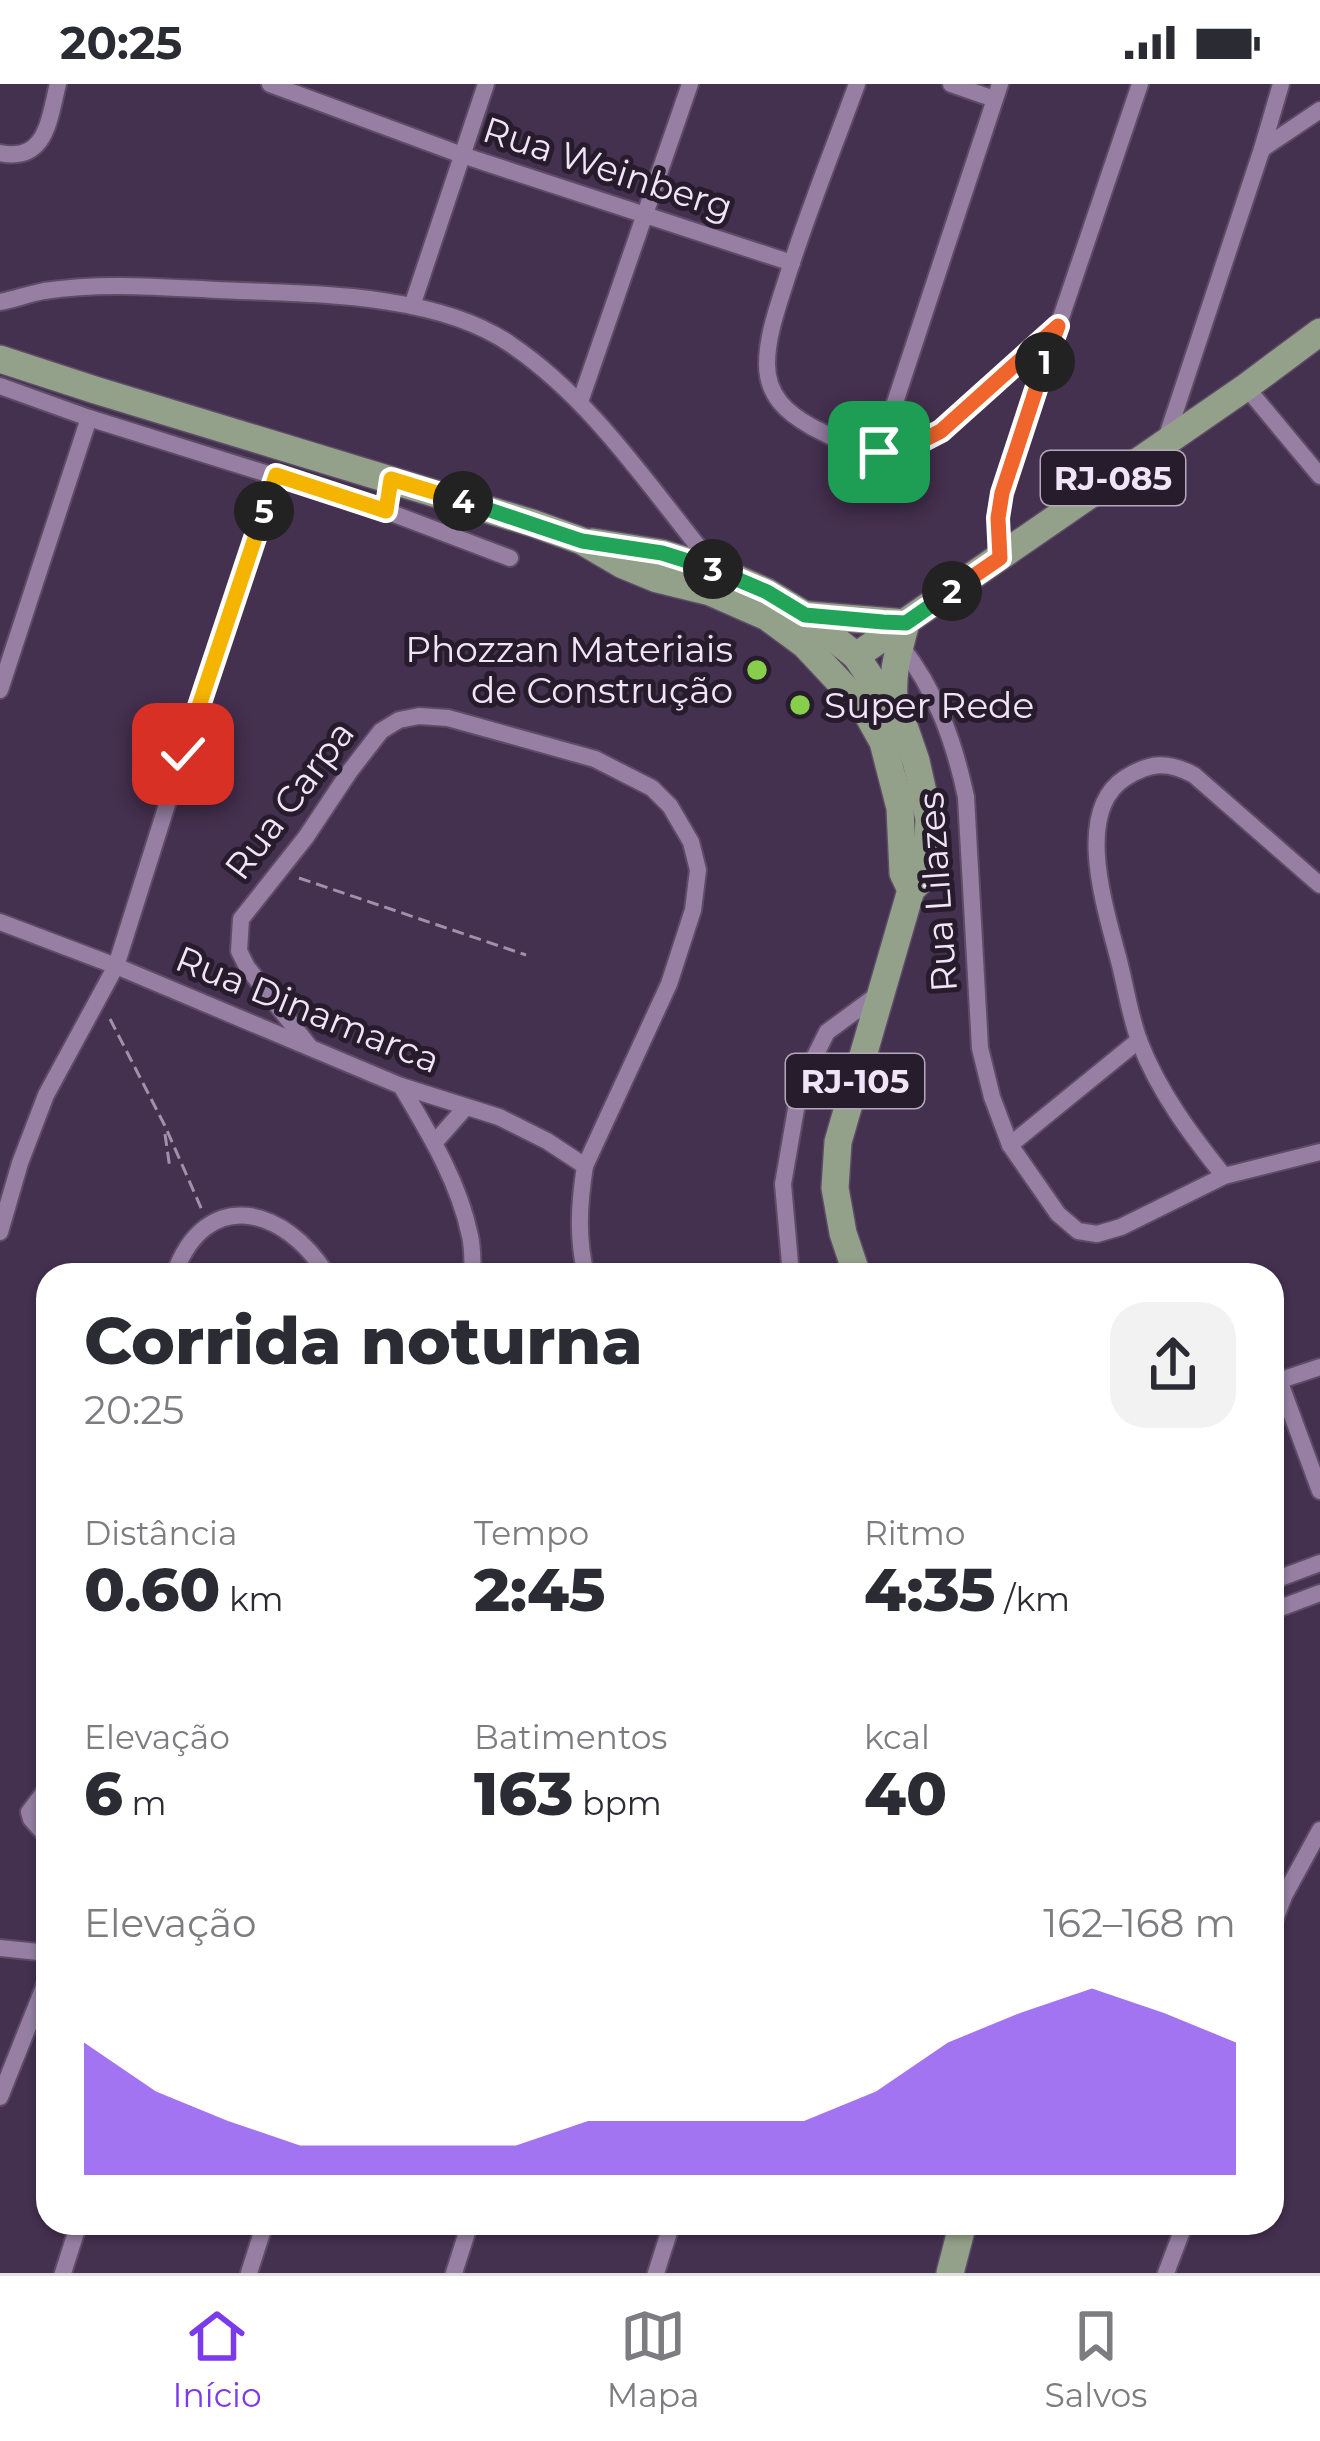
<!DOCTYPE html>
<html lang="pt">
<head>
<meta charset="utf-8">
<style>
	body { margin:0; font-family:Montserrat,sans-serif; background:#f2f2f3; color:#2b2b33; height:100vh; display:flex; flex-direction:column; font-size:45px; white-space:nowrap }
	* { box-sizing:border-box; margin:0 }
	p { font-size:39px; color:#7c7c81 }
	.icon { flex:none; width:66px; height:66px; fill:none; stroke:currentColor; stroke-width:2; stroke-linecap:round; stroke-linejoin:round }
	.map { position:relative; flex:1; overflow:hidden }
	.drawer { position:absolute; left:36px; top:1179px; width:1248px; height:972px; display:flex; flex-direction:column; background:#fff; border-radius:36px; box-shadow:0 3px 9px #0004 }
	.drawer>* { flex:none }
	.pin { position:absolute; display:grid; place-items:center; width:102px; height:102px; color:#fff; margin:-51px; border-radius:24px; box-shadow:0 6px 18px #0006 }
	.km { position:absolute; width:60px; height:60px; margin:-30px; border-radius:50%; background:#222; color:#fff; font-size:33px; line-height:60px; text-align:center }
	.round { display:grid; place-items:center; flex:none; width:126px; height:126px; border-radius:36px; background:#f2f2f3 }
	.headline { display:flex; align-items:center; justify-content:space-between; height:204px; padding:0 48px }
	h1 { font-size:66px; font-weight:800; line-height:90px }
	.figures { display:grid; grid-template-columns:repeat(3,1fr); gap:18px; height:204px; padding:12px 48px }
	.figures div { display:grid; align-content:center }
	.figures b { font-size:60px; font-weight:800 }
	.figures small { font-size:33px; font-weight:400 }
	.figures p { font-size:33px }
	.chart { height:336px; padding:24px 48px }
	.chart p { display:flex; justify-content:space-between }
	.chart svg { width:100%; height:216px; margin-top:12px; fill:#7c3aed; opacity:.7 }
	.status { display:flex; justify-content:space-between; align-items:center; height:84px; padding:0 60px; background:#fff; direction:ltr }
	.status svg { height:33px; fill:currentColor }
	.tab-bar { display:flex; justify-content:space-around; align-items:center; height:168px; border-top:3px solid #e1e1e2; background:#fff; font-size:33px; color:#7c7c81 }
	.tab-bar a { display:grid; justify-items:center; gap:6px }
	.tab-bar .selected { color:#7c3aed }
	.map>svg:first-child { display:block }
	.lines { fill:none; stroke-linecap:round; stroke-linejoin:round }
	.minor-casing { stroke:#5e4c67; stroke-width:20 }
	.primary-casing { stroke:#5e4c67; stroke-width:30 }
	.path { stroke:#a190a9; stroke-width:3; stroke-dasharray:12 6; stroke-linecap:butt }
	.minor { stroke:#967fa3; stroke-width:16 }
	.primary { stroke:#94a18a; stroke-width:27 }
	.split-1-casing { stroke:#fff; stroke-width:24 }
	.split-2-casing { stroke:#fff; stroke-width:24 }
	.split-3-casing { stroke:#fff; stroke-width:24 }
	.split-4-casing { stroke:#fff; stroke-width:24 }
	.split-5-casing { stroke:#fff; stroke-width:24 }
	.split-6-casing { stroke:#fff; stroke-width:24 }
	.split-1 { stroke:#f0652b; stroke-width:15 }
	.split-2 { stroke:#f0652b; stroke-width:15 }
	.split-3 { stroke:#22a559; stroke-width:15 }
	.split-4 { stroke:#22a559; stroke-width:15 }
	.split-5 { stroke:#f5b400; stroke-width:15 }
	.split-6 { stroke:#f5b400; stroke-width:15 }
	.poi-dot { fill:#87cf4a; stroke:#261c2b; stroke-width:4.5 }
	.labels { text-anchor:middle; stroke-width:10; stroke-linejoin:round; paint-order:stroke }
	.shield { fill:#261c2b; stroke:#b4a8ba; stroke-width:3 }
	.shield-label { font-size:33px; font-weight:bold; fill:#f1e4f8 }
	.street-label { font-size:36px; fill:#f1e4f8; stroke:#261c2b }
	.poi-label { font-size:36px; fill:#f1e4f8; stroke:#261c2b; text-anchor:end }
</style>
</head>
<body>
<div class="status"><b>20:25</b><svg viewBox="0 0 49 12"><path d="M0 12V9h3v3zM5 12V6h3v6zM10 12V3h3v9zM15 12V0h3v12zM26 1h20v11H26zM47 4h2v5h-2z"/></svg></div>
<div class="map">
<svg width="1320" height="2189" viewBox="0 0 1320 2189">
	<rect width="100%" height="100%" fill="#44304f"/>
	<g class="lines">
		<defs>
			<g id="minor">
				<polyline points="270,0 462,71 792,179"/>
				<path d="M 857,0 C 833,66 806,132 785,200 C 777,225 767,253 767,280 C 767,312 787,329 812,343 C 834,354 856,368 881,367 C 941,366 1014,282 1057,242"/>
				<polyline points="951,0 994,15"/>
				<polyline points="1262,65 1320,26"/>
				<path d="M 0,69 C 47,79 49,34 58,0"/>
				<path d="M 0,218 C 15,215 29,210 44,207 C 102,198 160,203 217,206 C 306,210 435,208 510,260 C 592,315 651,405 713,481"/>
				<polyline points="412,222 486,0"/>
				<polyline points="0,302 89,334 386,427 510,474"/>
				<polyline points="1246,303 1320,392"/>
				<polyline points="580,318 690,0"/>
				<polyline points="1165,358 1262,65 1281,0"/>
				<polyline points="879,367 1000,0"/>
				<polyline points="999,474 998,434 1002,408 1140,0"/>
				<path d="M 900,561 C 936,606 954,657 966,713 L 980,964 L 992,1013 L 1010,1061 L 1058,1130 L 1078,1147 L 1097,1150 L 1121,1143 L 1224,1092 L 1320,1068"/>
				<polyline points="0,606 89,334"/>
				<polyline points="0,838 116,882 401,1002 499,1033 547,1057 585,1082"/>
				<path d="M 309,962 L 247,883 L 239,867 L 241,835 L 306,753 L 350,687 L 381,647 L 399,636 L 419,632 L 448,634 L 595,675 L 652,704 L 670,722 L 691,758 L 698,786 L 693,826 L 669,900 L 585,1082 C 579,1120 577,1154 586,1191"/>
				<path d="M 401,1002 C 429,1049 459,1098 470,1152 C 473,1164 472,1178 473,1191"/>
				<polyline points="435,1058 466,1023"/>
				<polyline points="1010,1061 1139,956"/>
				<path d="M 1224,1092 C 1191,1051 1159,1008 1140,959 C 1130,933 1126,904 1119,877 C 1107,829 1072,728 1125,694 C 1150,678 1168,677 1194,691 L 1320,801"/>
				<polyline points="0,1148 20,1079 46,1011 116,882 183,670 276,391"/>
				<path d="M 174,1191 C 206,1101 285,1123 327,1191"/>
				<polyline points="791,1191 783,1100 800,1002 827,948 880,909"/>
				<polyline points="1279,1296 1320,1407"/>
				<polyline points="1272,1299 1320,1283"/>
				<polyline points="1272,1497 1320,1479"/>
				<polyline points="1272,1527 1320,1509"/>
				<polyline points="48,1703 29,1728 31,1735 48,1754"/>
				<polyline points="1272,1843 1284,1812 1320,1746"/>
				<polyline points="0,1864 48,1869"/>
				<polyline points="0,2013 48,1893"/>
				<polyline points="63,2189 79,2139"/>
				<polyline points="249,2189 265,2139"/>
				<polyline points="454,2189 470,2139"/>
				<polyline points="656,2189 672,2139"/>
				<polyline points="1166,2189 1185,2139"/>
			</g>
			<g id="primary">
				<polyline points="0,275 95,306 532,439 582,457 623,481 657,495 710,508 767,533 805,561 864,624 883,658 900,724 903,789 911,806"/>
				<polyline points="592,458 661,469 717,486 767,508 805,531 856,572 905,645 916,677 929,735 927,772 922,795 911,806 838,1058 835,1104 843,1149 857,1191"/>
				<polyline points="808,531 906,539"/>
				<polyline points="856,572 1246,303 1320,248"/>
				<path d="M 895,629 C 891,592 896,575 906,539"/>
				<polyline points="950,2189 963,2139"/>
			</g>
		</defs>
		<use href="#minor" class="minor-casing"/>
		<use href="#primary" class="primary-casing"/>
		<g class="path">
			<polyline points="299,794 526,871"/>
			<polyline points="110,935 165,1042 202,1126"/>
			<polyline points="165,1050 170,1085"/>
		</g>
		<use href="#minor" class="minor"/>
		<use href="#primary" class="primary"/>
	</g>
	<g class="lines">
		<defs>
			<polyline id="split-1" points="879,368 912,362 941,347 1058,242 1045,278"/>
			<polyline id="split-2" points="952,507 1000,474 998,434 1002,409 1045,278"/>
			<polyline id="split-3" points="713,485 767,508 805,531 883,538 906,539 952,507"/>
			<polyline id="split-4" points="463,417 582,457 662,469 713,485"/>
			<polyline id="split-5" points="264,427 276,391 386,427 391,395 463,417"/>
			<polyline id="split-6" points="183,670 264,427"/>
		</defs>
		<use href="#split-1" class="split-1-casing"/>
		<use href="#split-2" class="split-2-casing"/>
		<use href="#split-3" class="split-3-casing"/>
		<use href="#split-4" class="split-4-casing"/>
		<use href="#split-5" class="split-5-casing"/>
		<use href="#split-6" class="split-6-casing"/>
		<use href="#split-1" class="split-1"/>
		<use href="#split-2" class="split-2"/>
		<use href="#split-3" class="split-3"/>
		<use href="#split-4" class="split-4"/>
		<use href="#split-5" class="split-5"/>
		<use href="#split-6" class="split-6"/>
	</g>
	<g class="poi-dot">
		<circle cx="757" cy="586" r="12"/>
		<circle cx="800" cy="621" r="12"/>
	</g>
	<g class="labels">
		<g class="shield">
			<rect x="1041" y="367" width="144" height="54" rx="9"/>
			<rect x="786" y="970" width="138" height="54" rx="9"/>
		</g>
		<g class="shield-label">
			<text x="1113" y="406">RJ-085</text>
			<text x="855" y="1009">RJ-105</text>
		</g>
		<g class="street-label">
			<text transform="translate(608 84) rotate(18)" y="13">Rua Weinberg</text>
			<text transform="translate(289 716) rotate(-53)" y="13">Rua Carpa</text>
			<text transform="translate(937 808) rotate(-94)" y="13">Rua Lilazes</text>
			<text transform="translate(308 925) rotate(22)" y="13">Rua Dinamarca</text>
		</g>
		<g class="poi-label">
			<text x="733" y="578">Phozzan Materiais<tspan x="733" dy="41">de Construção</tspan></text>
			<text x="824" y="634" text-anchor="start">Super Rede</text>
		</g>
	</g>
</svg>
<div class="pin" style="left:879px;top:368px;background:#1e9e55"><svg class="icon" aria-label="arrive" viewBox="0 0 24 24"><path d="M6 21V4h12l-3 4 3 4H6"/></svg></div>
<div class="pin" style="left:183px;top:670px;background:#d93025"><svg class="icon" aria-label="check" viewBox="0 0 24 24"><path d="M5 12l5 5 9-10"/></svg></div>
<b class="km" style="left:1045px;top:278px">1</b>
<b class="km" style="left:952px;top:507px">2</b>
<b class="km" style="left:713px;top:485px">3</b>
<b class="km" style="left:463px;top:417px">4</b>
<b class="km" style="left:264px;top:427px">5</b>
<section class="drawer">
<div class="headline"><div><h1>Corrida noturna</h1><p>20:25</p></div><a class="round"><svg class="icon" aria-label="share" viewBox="0 0 24 24"><path d="M12 15V3M7 8l5-5 5 5M5 13v7h14v-7"/></svg></a></div>
<div class="figures">
<div><p>Distância</p><b>0.60<small> km</small></b></div>
<div><p>Tempo</p><b>2:45</b></div>
<div><p>Ritmo</p><b>4:35<small> /km</small></b></div>
</div>
<div class="figures">
<div><p>Elevação</p><b>6<small> m</small></b></div>
<div><p>Batimentos</p><b>163<small> bpm</small></b></div>
<div><p>kcal</p><b>40</b></div>
</div>
<div class="chart"><p><span>Elevação</span>162–168 m</p>
<svg viewBox="0 0 160 44" preserveAspectRatio="none"><path d="M0 44V17L10 27L20 33L30 38L40 38L50 38L60 38L70 33L80 33L90 33L100 33L110 27L120 17L130 11L140 6L150 11L160 17V44z"/></svg>
</div>
</section>
</div>
<nav class="tab-bar">
<a class="selected"><svg class="icon" aria-label="home" viewBox="0 0 24 24"><path d="M3 11l9-7 9 7M6 9v11h12V9"/></svg>Início</a>
<a><svg class="icon" aria-label="map" viewBox="0 0 24 24"><path d="M3 6l6-2 6 2 6-2v14l-6 2-6-2-6 2zM9 4v14M15 6v14"/></svg>Mapa</a>
<a><svg class="icon" aria-label="saved" viewBox="0 0 24 24"><path d="M7 4h10v16l-5-4-5 4z"/></svg>Salvos</a>
</nav>
</body>
</html>
